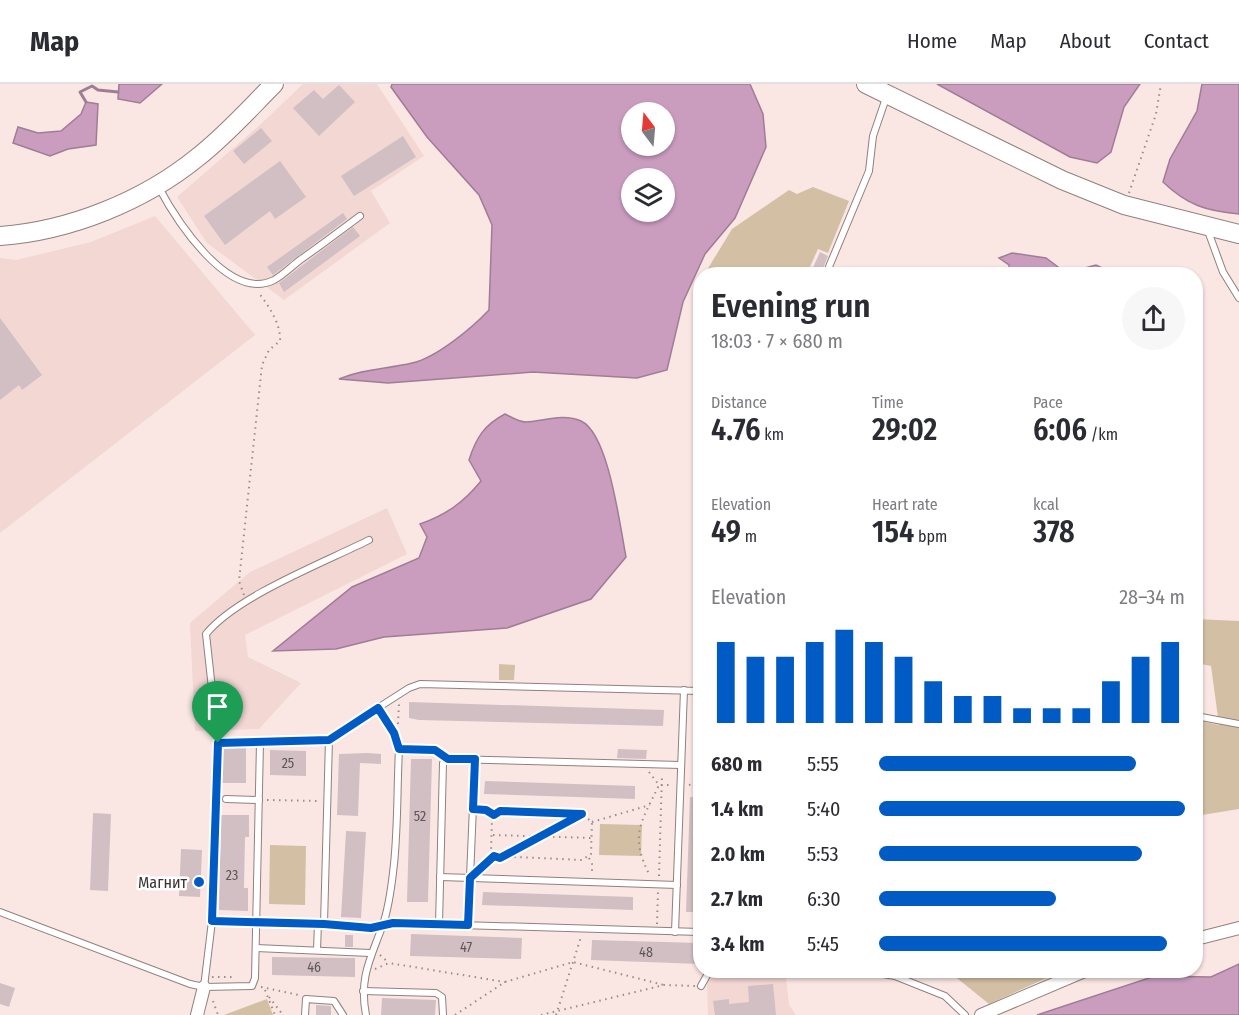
<!DOCTYPE html>
<html lang="en">
<head>
<meta charset="utf-8">
<style>
	body { margin:0; font-family:"Fira Sans Condensed",sans-serif; background:#f7f7f7; color:#2b2b33; height:100vh; display:flex; flex-direction:column; font-size:22px; white-space:nowrap }
	* { box-sizing:border-box; margin:0 }
	p { font-size:20px; color:#7c7c81 }
	.icon { flex:none; width:33px; height:33px; fill:none; stroke:currentColor; stroke-width:2; stroke-linecap:round; stroke-linejoin:round }
	.map { position:relative; flex:1; overflow:hidden }
	.panel { position:absolute; left:693px; top:183px; width:510px; height:711px; display:flex; flex-direction:column; background:#fff; border-radius:24px; box-shadow:0 2px 4px #0004 }
	.panel>* { flex:none }
	.needle { width:39px; rotate:344deg }
	.buttons { position:absolute; left:621px; top:18px; display:grid; gap:12px }
	.buttons a { display:grid; place-items:center; width:54px; height:54px; border-radius:50%; background:#fff; box-shadow:0 2px 4px #0004; font-size:30px }
	.pin { position:absolute; display:grid; place-items:center; width:51px; height:51px; color:#fff; margin:-62px -26px; border-radius:50% 50% 50% 0; rotate:-45deg; box-shadow:0 0 6px #0007 }
	.pin .icon { rotate:45deg }
	.round { display:grid; place-items:center; flex:none; width:63px; height:63px; border-radius:32px; background:#f7f7f7 }
	.head { display:flex; align-items:center; justify-content:space-between; height:102px; padding:0 18px }
	h1 { font-size:33px; font-weight:600; line-height:45px }
	.stats { display:grid; grid-template-columns:repeat(3,1fr); gap:9px; height:102px; padding:6px 18px }
	.stats div { display:grid; align-content:center }
	.stats b { font-size:30px; font-weight:600 }
	.stats small { font-size:16px; font-weight:400 }
	.stats p { font-size:16px }
	.chart { height:168px; padding:12px 18px }
	.chart p { display:flex; justify-content:space-between }
	.chart svg { width:100%; height:108px; margin-top:6px; stroke:#005cc4; stroke-width:6 }
	ul { padding:0 18px; list-style:none; font-size:20px }
	li { display:grid; grid-template-columns:96px 72px 1fr; align-items:center; height:45px }
	li i { height:15px; border-radius:8px; background:#005cc4 }
	header { display:flex; align-items:center; gap:36px; box-sizing:border-box; height:84px; padding:0 30px; background:#fff; border-bottom:2px solid #e1e1e2 }
	header strong { font-size:28px }
	nav { display:flex; gap:33px; margin-inline-start:auto; font-size:21px }
	.map>svg:first-child { display:block }
	.built { fill:#f2d7d3 }
	.green { fill:#d3c0a4 }
	.water { fill:#ca9dbf; stroke:#9f7d95; stroke-width:1.5; fill-rule:evenodd }
	.lines { fill:none; stroke-linecap:round; stroke-linejoin:round }
	.stream { stroke:#9f7d95; stroke-width:3 }
	.building { fill:#d1bfc4 }
	.lane-casing { stroke:#91807e; stroke-width:8 }
	.street-casing { stroke:#91807e; stroke-width:14 }
	.secondary-casing { stroke:#91807e; stroke-width:20 }
	.path { stroke:#998c8a; stroke-width:2; stroke-dasharray:1.5 4.5; stroke-linecap:butt }
	.lane { stroke:#fff; stroke-width:6 }
	.street { stroke:#fff; stroke-width:12 }
	.secondary { stroke:#fff; stroke-width:18 }
	.route-casing { stroke:#fff; stroke-width:12 }
	.route { stroke:#005cc4; stroke-width:8 }
	.poi-dot { fill:#005cc4; stroke:#fff; stroke-width:2 }
	.labels { text-anchor:middle; stroke-width:5; stroke-linejoin:round; paint-order:stroke }
	.number-label { font-size:14px; fill:#605656 }
	.poi-label { font-size:16px; fill:#3a3332; stroke:#fff; text-anchor:end }
</style>
</head>
<body>
<header>
<strong>Map</strong>
<nav><a>Home</a><a>Map</a><a>About</a><a>Contact</a></nav>
</header>
<div class="map">
<svg width="1239" height="931" viewBox="0 0 1239 931">
	<rect width="100%" height="100%" fill="#fae7e4"/>
	<g class="built">
		<polygon points="303,0 377,0 424,72 371,107 390,139 284,216 207,159 177,113 262,39"/>
		<polygon points="155,132 255,251 0,449 0,174 16,176 91,158"/>
		<polygon points="387,424 407,470 245,551 248,573 301,599 259,645 195,647 190,539 250,488"/>
		<polygon points="718,887 790,887 786,893 789,921 796,931 708,931 707,897 718,891"/>
	</g>
	<g class="green">
		<polygon points="813,103 849,117 828,169 818,165 809,185 802,190 713,190 707,186 732,145 789,106 797,110"/>
		<polygon points="1196,535 1239,537 1239,725 1196,732 1196,636 1219,641 1211,582 1196,579"/>
		<polygon points="499,580 515,581 514,596 499,596"/>
		<polygon points="600,740 642,741 641,772 599,771"/>
		<polygon points="270,761 306,762 305,821 269,820"/>
		<polygon points="947,886 1062,886 1062,887 989,920"/>
		<polygon points="267,915 273,931 224,931"/>
	</g>
	<g class="water">
		<polygon points="119,0 162,0 140,19 118,15"/>
		<path d="M 392,0 L 750,0 L 763,30 L 766,63 L 735,134 L 705,170 L 683,218 L 667,286 L 637,294 L 533,288 L 388,299 L 339,295 C 362,285 387,285 412,279 C 436,274 472,244 489,226 L 492,141 L 479,111 L 427,53 L 391,3 ZM 632,28 L 664,28 L 664,62 L 632,62 ZM 632,94 L 664,94 L 664,128 L 632,128 Z"/>
		<polygon points="937,0 1140,0 1124,23 1111,68 1097,79 1070,73"/>
		<path d="M 1202,0 L 1239,0 L 1239,130 C 1206,127 1187,121 1163,98 L 1170,75 L 1197,27 Z"/>
		<polygon points="86,18 98,20 96,61 68,65 50,72 13,59 18,43 38,49 61,47 81,30"/>
		<polygon points="1012,169 1046,174 1066,189 1096,181 1115,190 1009,190 1009,181 999,174"/>
		<path d="M 505,330 C 511,333 519,338 526,338 C 543,337 564,329 581,337 C 609,350 620,443 626,473 L 591,515 L 507,544 L 384,553 L 336,565 L 273,567 L 352,503 L 419,474 L 427,453 L 420,440 C 446,431 464,418 481,397 L 469,376 C 476,354 484,341 505,330 Z"/>
		<polygon points="1239,880 1239,931 1037,931 1155,892 1211,893"/>
	</g>
	<g class="lines">
		<polyline class="stream" points="86,18 80,8 92,2 98,6 118,8"/>
	</g>
	<g class="building">
		<polygon points="339,1 355,18 319,52 293,24 314,6 323,15"/>
		<polygon points="261,44 272,57 244,80 233,67"/>
		<polygon points="403,52 416,73 354,112 341,92"/>
		<polygon points="280,77 306,113 275,135 270,127 225,161 204,132"/>
		<polygon points="343,129 347,135 273,191 267,183"/>
		<polygon points="353,143 360,152 284,208 279,199"/>
		<polygon points="820,168 828,172 821,190 810,190"/>
		<polygon points="0,234 42,291 22,306 19,301 0,316"/>
		<polygon points="409,618 664,626 663,642 419,636 409,634"/>
		<polygon points="223,664 246,664 246,699 222,699"/>
		<polygon points="618,665 647,666 646,675 617,674"/>
		<polygon points="270,666 306,667 306,692 270,691"/>
		<polygon points="368,669 381,670 381,680 360,679 358,732 337,731 339,670"/>
		<polygon points="411,675 432,675 428,818 407,818"/>
		<polygon points="485,697 635,702 635,715 484,710"/>
		<polygon points="690,713 700,714 700,828 686,828"/>
		<polygon points="93,729 111,730 108,807 90,806"/>
		<polygon points="221,731 249,731 249,753 245,753 244,804 248,804 248,827 219,826"/>
		<polygon points="346,747 366,748 361,834 341,833"/>
		<polygon points="181,765 202,766 200,813 179,812"/>
		<polygon points="483,808 633,813 633,826 482,821"/>
		<polygon points="411,850 522,854 521,875 410,872"/>
		<rect x="345" y="851" width="8" height="12"/>
		<polygon points="592,856 700,859 700,880 591,876"/>
		<polygon points="272,873 353,874 355,874 355,893 272,891"/>
		<polygon points="0,899 15,904 9,923 0,920"/>
		<polygon points="773,900 776,931 715,931 713,917 729,915 729,920 749,918 748,902"/>
		<polygon points="382,914 436,916 435,931 381,931"/>
		<polygon points="316,921 331,922 331,931 316,931"/>
	</g>
	<g class="lines">
		<defs>
			<g id="lane">
				<path d="M 158,102 C 175,134 228,219 274,196 C 283,191 292,182 300,176 C 320,162 340,147 360,132"/>
				<polyline points="1208,147 1223,188 1239,214"/>
				<polyline points="826,190 869,87 873,52 886,14"/>
				<polyline points="1196,632 1239,640"/>
				<polyline points="218,659 329,655 409,604 420,600 700,607"/>
				<polyline points="226,715 259,716"/>
				<polyline points="440,793 677,801"/>
				<polyline points="0,828 190,900 204,903 252,902 255,894 260,658"/>
				<polyline points="212,837 324,840 371,844 393,839 700,848"/>
				<polyline points="324,840 329,655"/>
				<polyline points="439,840 443,679 448,675 681,681"/>
				<polyline points="468,841 475,675"/>
				<polyline points="675,848 684,606"/>
				<polyline points="256,864 370,869"/>
				<polyline points="317,866 318,839"/>
				<polyline points="807,886 810,890 856,886"/>
				<polyline points="859,886 895,892"/>
				<polyline points="894,886 895,892 945,912 965,931"/>
				<polyline points="701,902 710,886"/>
				<path d="M 204,903 L 212,837 L 218,659 L 206,550 C 237,512 323,479 369,456"/>
				<polyline points="363,907 436,909 442,913 443,931"/>
				<polyline points="305,931 306,915 334,917 343,931"/>
				<path d="M 366,931 C 359,894 370,876 382,843 C 389,825 392,799 394,780 C 398,742 397,703 399,665 L 394,649 L 378,624"/>
			</g>
			<g id="street">
				<polyline points="1196,855 1239,844"/>
				<polyline points="197,931 204,903"/>
				<polyline points="981,931 1087,886"/>
			</g>
			<g id="secondary">
				<polyline points="866,0 1062,96 1124,121 1239,150"/>
				<path d="M 0,152 C 70,147 144,117 198,73 C 226,51 249,25 274,0"/>
			</g>
		</defs>
		<use href="#lane" class="lane-casing"/>
		<use href="#street" class="street-casing"/>
		<use href="#secondary" class="secondary-casing"/>
		<g class="path">
			<polyline points="1129,109 1156,30 1161,0"/>
			<path d="M 244,511 L 239,497 L 262,281 L 269,266 L 280,257 C 281,240 269,222 258,208"/>
			<polyline points="398,640 399,619"/>
			<polyline points="406,665 435,666 441,670"/>
			<path d="M 649,688 L 659,701 C 641,739 629,751 650,792"/>
			<polyline points="661,701 673,701"/>
			<polyline points="689,701 700,698"/>
			<polyline points="267,716 319,717"/>
			<polyline points="480,726 494,731"/>
			<polygon points="500,727 582,730 592,738 591,770 582,776 494,772 491,768 492,734"/>
			<polyline points="592,738 650,721"/>
			<polyline points="493,751 592,754"/>
			<polyline points="503,773 582,730"/>
			<polyline points="589,774 592,780 592,791"/>
			<polyline points="478,787 494,772"/>
			<polyline points="659,792 662,690"/>
			<polyline points="657,840 658,807"/>
			<polyline points="380,871 389,879"/>
			<polyline points="375,885 389,879 505,898"/>
			<polyline points="212,893 236,893"/>
			<polyline points="261,903 299,911"/>
			<polyline points="265,906 275,931"/>
			<polyline points="269,913 283,931"/>
			<polyline points="213,917 218,931"/>
			<polyline points="455,931 505,898 573,878 664,901"/>
			<polyline points="541,931 664,901 695,902"/>
			<polyline points="556,931 581,853"/>
		</g>
		<use href="#lane" class="lane"/>
		<use href="#street" class="street"/>
		<use href="#secondary" class="secondary"/>
	</g>
	<g class="lines">
		<defs>
			<polygon id="route" points="378,624 394,649 399,665 435,666 448,675 475,675 473,725 486,726 494,731 500,727 582,730 500,774 494,772 470,794 468,841 393,839 371,844 324,840 212,837 218,659 329,656"/>
		</defs>
		<use href="#route" class="route-casing"/>
		<use href="#route" class="route"/>
	</g>
	<circle class="poi-dot" cx="199" cy="798" r="6"/>
	<g class="labels">
		<g class="number-label">
			<text x="288" y="684">25</text>
			<text x="420" y="737">52</text>
			<text x="232" y="796">23</text>
			<text x="466" y="868">47</text>
			<text x="646" y="873">48</text>
			<text x="314" y="888">46</text>
		</g>
		<g class="poi-label">
			<text x="187" y="804">Магнит</text>
		</g>
	</g>
</svg>
<div class="buttons">
<a><svg class="needle" viewBox="-14 -14 28 28"><path d="M0-13l5 13h-10z" fill="#e53935"/><path d="M0 13l5-13h-10z" fill="#7c7c81"/></svg></a>
<a><svg class="icon" aria-label="layers" viewBox="0 0 24 24"><path d="M12 4l9 5-9 5-9-5zM3 14l9 5 9-5"/></svg></a>
</div>
<div class="pin" style="left:218px;top:659px;background:#1e9e55"><svg class="icon" aria-label="arrive" viewBox="0 0 24 24"><path d="M6 21V4h12l-3 4 3 4H6"/></svg></div>
<section class="panel">
<div class="head"><div><h1>Evening run</h1><p>18:03 · 7 × 680 m</p></div><a class="round"><svg class="icon" aria-label="share" viewBox="0 0 24 24"><path d="M12 15V3M7 8l5-5 5 5M5 13v7h14v-7"/></svg></a></div>
<div class="stats">
<div><p>Distance</p><b>4.76<small> km</small></b></div>
<div><p>Time</p><b>29:02</b></div>
<div><p>Pace</p><b>6:06<small> /km</small></b></div>
</div>
<div class="stats">
<div><p>Elevation</p><b>49<small> m</small></b></div>
<div><p>Heart rate</p><b>154<small> bpm</small></b></div>
<div><p>kcal</p><b>378</b></div>
</div>
<div class="chart"><p><span>Elevation</span>28–34 m</p>
<svg viewBox="0 0 160 44" preserveAspectRatio="none"><path d="M5 44V11M15 44V17M25 44V17M35 44V11M45 44V6M55 44V11M65 44V17M75 44V27M85 44V33M95 44V33M105 44V38M115 44V38M125 44V38M135 44V27M145 44V17M155 44V11"/></svg>
</div>
<ul>
<li><b>680 m</b>5:55<i style="width:84%"></i></li>
<li><b>1.4 km</b>5:40<i style="width:100%"></i></li>
<li><b>2.0 km</b>5:53<i style="width:86%"></i></li>
<li><b>2.7 km</b>6:30<i style="width:58%"></i></li>
<li><b>3.4 km</b>5:45<i style="width:94%"></i></li>
</ul>
</section>
</div>
</body>
</html>
